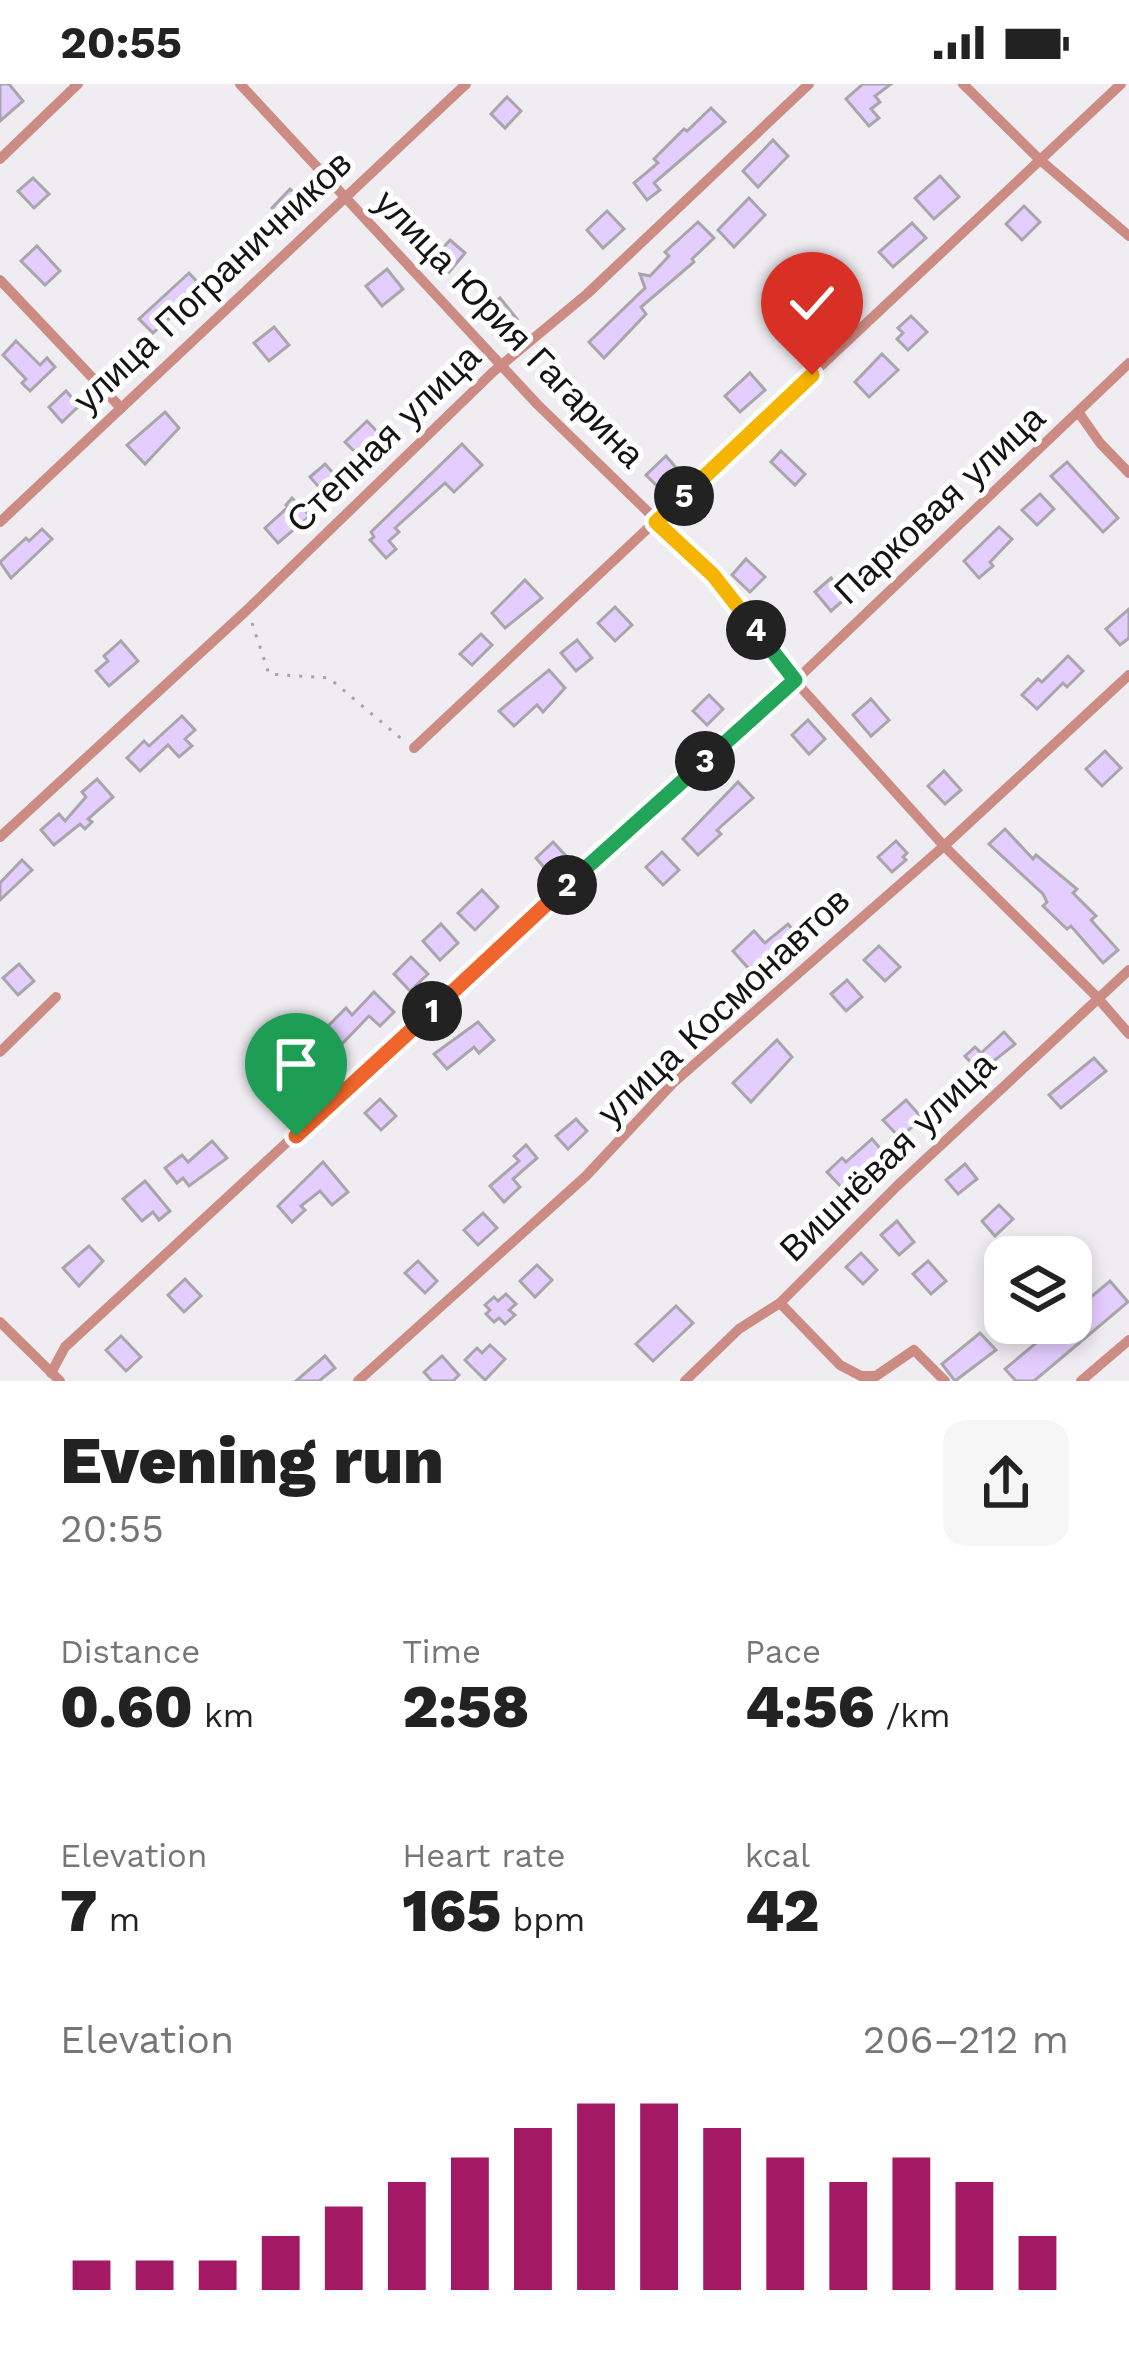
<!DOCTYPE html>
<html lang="en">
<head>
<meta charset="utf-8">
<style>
	body { margin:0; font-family:"Work Sans",sans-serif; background:#f6f6f6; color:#222; height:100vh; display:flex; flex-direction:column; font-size:45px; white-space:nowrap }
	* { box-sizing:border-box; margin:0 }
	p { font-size:39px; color:#767676 }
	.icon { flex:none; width:66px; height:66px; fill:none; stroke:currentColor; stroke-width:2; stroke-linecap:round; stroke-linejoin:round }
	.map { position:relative; height:1297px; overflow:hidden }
	.side { display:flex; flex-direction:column; background:#fff; flex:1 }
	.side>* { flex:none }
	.buttons { position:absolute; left:984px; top:1152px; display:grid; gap:24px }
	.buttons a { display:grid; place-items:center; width:108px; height:108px; border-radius:24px; background:#fff; box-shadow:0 6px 18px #0003; font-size:60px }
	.pin { position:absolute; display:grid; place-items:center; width:102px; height:102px; color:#fff; margin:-123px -51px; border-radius:50% 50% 50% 0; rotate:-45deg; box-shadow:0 0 12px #0007 }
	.pin .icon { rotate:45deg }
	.km { position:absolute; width:60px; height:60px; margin:-30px; border-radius:50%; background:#222; color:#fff; font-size:33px; line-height:60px; text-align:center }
	.round { display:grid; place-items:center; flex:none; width:126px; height:126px; border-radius:24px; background:#f6f6f6 }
	.summary { display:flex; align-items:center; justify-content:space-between; height:204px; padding:0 60px }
	h1 { font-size:66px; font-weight:800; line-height:90px }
	.metrics { display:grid; grid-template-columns:repeat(3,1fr); gap:18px; height:204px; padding:12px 60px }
	.metrics div { display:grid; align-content:center }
	.metrics b { font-size:60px; font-weight:800 }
	.metrics small { font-size:33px; font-weight:400 }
	.metrics p { font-size:33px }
	.chart { height:336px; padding:24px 60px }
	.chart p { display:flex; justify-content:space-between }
	.chart svg { width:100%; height:216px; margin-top:12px; stroke:#a31963; stroke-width:6 }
	.status { display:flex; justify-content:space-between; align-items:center; height:84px; padding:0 60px; background:#fff; direction:ltr }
	.status svg { height:33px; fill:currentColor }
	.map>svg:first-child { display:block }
	.building { fill:#e4ceff; stroke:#a8a6aa; stroke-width:3 }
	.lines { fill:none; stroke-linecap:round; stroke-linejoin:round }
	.path { stroke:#a6a4a8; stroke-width:3; stroke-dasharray:3 9; stroke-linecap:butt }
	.minor { stroke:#cc8c84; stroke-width:10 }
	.split-1-casing { stroke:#fff; stroke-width:24 }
	.split-2-casing { stroke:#fff; stroke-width:24 }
	.split-3-casing { stroke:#fff; stroke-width:24 }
	.split-4-casing { stroke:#fff; stroke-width:24 }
	.split-5-casing { stroke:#fff; stroke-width:24 }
	.split-6-casing { stroke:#fff; stroke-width:24 }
	.split-1 { stroke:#f0652b; stroke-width:15 }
	.split-2 { stroke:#f0652b; stroke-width:15 }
	.split-3 { stroke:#22a559; stroke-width:15 }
	.split-4 { stroke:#22a559; stroke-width:15 }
	.split-5 { stroke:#f5b400; stroke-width:15 }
	.split-6 { stroke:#f5b400; stroke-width:15 }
	.labels { text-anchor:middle; stroke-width:10; stroke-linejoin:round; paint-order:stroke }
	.street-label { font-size:36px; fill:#141315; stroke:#fff }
</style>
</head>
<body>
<div class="status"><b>20:55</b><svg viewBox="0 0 49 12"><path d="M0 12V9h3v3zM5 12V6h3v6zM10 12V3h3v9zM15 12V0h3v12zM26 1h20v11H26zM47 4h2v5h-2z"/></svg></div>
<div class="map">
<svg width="1129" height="1297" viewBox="0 0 1129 1297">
	<rect width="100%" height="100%" fill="#efedf2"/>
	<g class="building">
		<polygon points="0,0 9,0 23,17 0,37"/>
		<polygon points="863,0 891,0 875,12 880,18 871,25 879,34 869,42 846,15"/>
		<polygon points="507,13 521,27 505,44 491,30"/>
		<polygon points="711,24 725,38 654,99 660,106 647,116 634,99 658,79 654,75 684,45 687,47"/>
		<polygon points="773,56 788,72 758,103 743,87"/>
		<polygon points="940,92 959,113 934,135 915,114"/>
		<polygon points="33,94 49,110 34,124 18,107"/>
		<polygon points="290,105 307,121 289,140 272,124"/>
		<polygon points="749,114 765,131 734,163 718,146"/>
		<polygon points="1024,122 1040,138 1022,156 1006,140"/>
		<polygon points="607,127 624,145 603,164 587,146"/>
		<polygon points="698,138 714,154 692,175 694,178 641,223 646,230 604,274 589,258 645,204 640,190 650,192 669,172 665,168"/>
		<polygon points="912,139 926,154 893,183 879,168"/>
		<polygon points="450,156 465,169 449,188 434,174"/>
		<polygon points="37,162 60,187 45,201 21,177"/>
		<polygon points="387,185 403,205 382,222 366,202"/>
		<polygon points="189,189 203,204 153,249 139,235"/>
		<polygon points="500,214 517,235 503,247 486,226"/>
		<polygon points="911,232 927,248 908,266 897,255 903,249 898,244"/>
		<polygon points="274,243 289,261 269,277 254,259"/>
		<polygon points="16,257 40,281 47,274 55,283 30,307 22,299 26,295 3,271"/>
		<polygon points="882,270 898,286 869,313 855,298"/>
		<polygon points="750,289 765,306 740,328 725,312"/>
		<polygon points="66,307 79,322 62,338 49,323"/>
		<polygon points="165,328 179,344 145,380 127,361"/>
		<polygon points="367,337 385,356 364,377 345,358"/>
		<polygon points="462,360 482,381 454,408 445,399 395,444 399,448 389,457 396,465 386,474 370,456 374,453 371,448"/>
		<polygon points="781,367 805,390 795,401 771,378"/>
		<polygon points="666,372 678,386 659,404 646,391"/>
		<polygon points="1067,378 1118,434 1103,448 1051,392"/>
		<polygon points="325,380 341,398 326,411 310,393"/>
		<polygon points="1040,410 1054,425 1037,441 1022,426"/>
		<polygon points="292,414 310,432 278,459 265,444 288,423 286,421"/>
		<polygon points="999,443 1012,455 990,478 993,482 979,494 964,477"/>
		<polygon points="42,445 52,455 11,494 0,478 26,454 29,457"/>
		<polygon points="746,475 765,493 750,508 732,491"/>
		<polygon points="831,494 847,513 831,527 815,508"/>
		<polygon points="525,496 542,514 505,544 492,529"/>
		<polygon points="615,523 632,541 615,557 598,539"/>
		<polygon points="1129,525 1129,554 1120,561 1106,545"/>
		<polygon points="481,550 492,561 472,581 460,570"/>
		<polygon points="577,556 592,574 576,587 561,569"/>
		<polygon points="121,557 138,577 109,602 96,587 108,577 104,572"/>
		<polygon points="1068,572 1083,587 1067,603 1063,599 1037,625 1022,611 1038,595 1042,598"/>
		<polygon points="549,586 565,604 543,628 537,621 514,642 499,627"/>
		<polygon points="709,611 723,625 707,641 693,627"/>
		<polygon points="871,615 889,636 871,652 853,631"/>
		<polygon points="182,632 195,646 185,655 192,662 179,673 168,661 140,687 127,674 144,657 149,662"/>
		<polygon points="808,636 825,655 809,670 792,651"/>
		<polygon points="1105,667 1121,684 1102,702 1086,685"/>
		<polygon points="944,687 961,706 945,720 928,702"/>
		<polygon points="97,695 113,713 88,735 92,738 85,745 80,740 54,761 41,746 59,730 65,737 86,713 82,708"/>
		<polygon points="738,698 753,714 717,746 721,750 698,771 683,755"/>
		<polygon points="1005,745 1033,775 1036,771 1077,805 1073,809 1096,832 1091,836 1118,866 1103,879 1071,842 1067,845 1043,822 1047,818 1043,810 989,760"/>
		<polygon points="896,757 907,769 903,773 906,776 892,788 878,773"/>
		<polygon points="553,758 567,773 549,789 536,774"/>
		<polygon points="662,768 679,786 663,801 646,783"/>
		<polygon points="22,776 32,786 0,816 0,799"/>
		<polygon points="482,806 498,823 475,846 458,829"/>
		<polygon points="441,840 458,859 440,876 423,857"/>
		<polygon points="788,840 801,856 790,864 783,856 750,886 733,867 754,847 765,859"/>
		<polygon points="879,862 900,883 885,897 864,876"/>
		<polygon points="411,873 428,890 410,907 394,890"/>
		<polygon points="19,880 34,897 18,911 3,894"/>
		<polygon points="847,896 862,913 846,927 831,910"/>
		<polygon points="374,908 394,928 380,942 369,932 312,991 296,974 346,924 352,931"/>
		<polygon points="478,938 494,956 479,969 474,963 447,985 434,970"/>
		<polygon points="1004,948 1015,960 980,988 965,972 975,963 981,969"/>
		<polygon points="777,956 792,973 751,1018 733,999"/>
		<polygon points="1094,974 1106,987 1061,1024 1049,1011"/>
		<polygon points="280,996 297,1013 282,1028 265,1011"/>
		<polygon points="380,1015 396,1032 381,1046 365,1029"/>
		<polygon points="906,1016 922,1034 900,1054 883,1036"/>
		<polygon points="576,1035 587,1047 568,1065 556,1052"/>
		<polygon points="872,1055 885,1070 860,1093 863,1096 848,1110 827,1088 842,1074 846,1078"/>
		<polygon points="212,1057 227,1074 189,1102 183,1094 177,1099 165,1084 182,1071 188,1078"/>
		<polygon points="526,1061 537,1074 513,1095 520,1103 504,1118 490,1102 519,1077 514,1072"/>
		<polygon points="323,1078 348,1108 332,1121 320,1107 301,1122 305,1126 292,1138 278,1122"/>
		<polygon points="965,1080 977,1095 958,1110 946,1096"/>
		<polygon points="145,1097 170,1127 159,1136 153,1128 142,1137 123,1115"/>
		<polygon points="999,1121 1013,1135 995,1152 982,1137"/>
		<polygon points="483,1129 497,1144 478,1161 464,1146"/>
		<polygon points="897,1137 914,1158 899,1171 881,1151"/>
		<polygon points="89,1162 103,1177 79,1202 63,1184"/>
		<polygon points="861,1169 877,1186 863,1200 846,1183"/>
		<polygon points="418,1177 437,1197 425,1209 405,1189"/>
		<polygon points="928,1177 946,1197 931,1210 913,1190"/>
		<polygon points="537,1181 552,1196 535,1213 520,1197"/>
		<polygon points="1071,1193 1091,1213 1110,1197 1128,1218 1034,1297 1016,1297 1005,1285 1060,1239 1071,1239 1071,1229 1083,1219 1071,1207"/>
		<polygon points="185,1195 201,1212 184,1228 168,1211"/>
		<polygon points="506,1210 516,1220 509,1226 515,1231 505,1240 499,1234 494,1238 486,1230 490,1226 485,1221 494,1213 498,1217"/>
		<polygon points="676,1222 693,1239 653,1277 636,1260"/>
		<polygon points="980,1249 996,1266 955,1297 942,1280"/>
		<polygon points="121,1252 141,1273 126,1287 106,1266"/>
		<polygon points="490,1261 505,1275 485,1296 465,1276 477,1264 482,1269"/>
		<polygon points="325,1272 335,1284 319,1297 296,1297"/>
		<polygon points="442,1272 459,1291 453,1297 432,1297 424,1288"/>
	</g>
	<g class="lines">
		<polyline class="path" points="252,539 269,590 329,594 404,657"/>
		<g class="minor">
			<polyline points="240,0 537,320 713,491 795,597 944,762 1096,912 1129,950"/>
			<polyline points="963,0 1039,75 1129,152"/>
			<polyline points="0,75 78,0"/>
			<polyline points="0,196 121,324"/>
			<polyline points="1079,329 1100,359 1129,389"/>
			<polyline points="0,438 466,0"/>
			<polyline points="414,664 1121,0"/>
			<polyline points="0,753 247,526 493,288 587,210 809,0"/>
			<polyline points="0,968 56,913"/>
			<polyline points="780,1219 840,1281 861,1292 876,1292 914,1266 945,1297"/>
			<polyline points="0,1238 60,1297"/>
			<polyline points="51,1289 65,1263 580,788 795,597 1129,279"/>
			<polyline points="358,1297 586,1092 673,999 944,762 1129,591"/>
			<polyline points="685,1297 739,1245 780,1219 898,1101 1129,886"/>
			<polyline points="1081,1297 1129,1256"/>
		</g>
	</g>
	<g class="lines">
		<defs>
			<polyline id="split-1" points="296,1052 432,927"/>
			<polyline id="split-2" points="432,927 567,801"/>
			<polyline id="split-3" points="567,801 705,677"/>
			<polyline id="split-4" points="705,677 795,596 756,546"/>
			<polyline id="split-5" points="684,412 656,438 713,491 756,546"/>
			<polyline id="split-6" points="684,412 812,291"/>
		</defs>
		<use href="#split-1" class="split-1-casing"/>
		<use href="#split-2" class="split-2-casing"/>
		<use href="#split-3" class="split-3-casing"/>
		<use href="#split-4" class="split-4-casing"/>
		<use href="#split-5" class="split-5-casing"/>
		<use href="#split-6" class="split-6-casing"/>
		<use href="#split-1" class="split-1"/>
		<use href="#split-2" class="split-2"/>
		<use href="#split-3" class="split-3"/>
		<use href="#split-4" class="split-4"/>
		<use href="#split-5" class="split-5"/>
		<use href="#split-6" class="split-6"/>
	</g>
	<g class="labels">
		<g class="street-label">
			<text transform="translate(212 197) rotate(-43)" y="13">улица Пограничников</text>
			<text transform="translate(510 244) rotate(46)" y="13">улица Юрия Гагарина</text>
			<text transform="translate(383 354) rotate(-44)" y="13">Степная улица</text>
			<text transform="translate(939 420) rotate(-43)" y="13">Парковая улица</text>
			<text transform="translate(723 922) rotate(-43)" y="13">улица Космонавтов</text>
			<text transform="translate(887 1072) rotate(-44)" y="13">Вишнёвая улица</text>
		</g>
	</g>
</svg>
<div class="buttons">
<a><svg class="icon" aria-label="layers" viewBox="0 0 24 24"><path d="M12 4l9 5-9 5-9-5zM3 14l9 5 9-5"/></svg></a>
</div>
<div class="pin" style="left:296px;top:1052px;background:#1e9e55"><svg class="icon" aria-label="arrive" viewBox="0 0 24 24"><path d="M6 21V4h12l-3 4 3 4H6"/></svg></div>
<div class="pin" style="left:812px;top:291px;background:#d93025"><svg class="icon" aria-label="check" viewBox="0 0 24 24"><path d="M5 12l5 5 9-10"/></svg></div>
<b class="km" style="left:432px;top:927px">1</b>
<b class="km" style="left:567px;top:801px">2</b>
<b class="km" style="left:705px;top:677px">3</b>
<b class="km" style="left:756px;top:546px">4</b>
<b class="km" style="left:684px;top:412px">5</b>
</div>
<section class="side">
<div class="summary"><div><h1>Evening run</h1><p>20:55</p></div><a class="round"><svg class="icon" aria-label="share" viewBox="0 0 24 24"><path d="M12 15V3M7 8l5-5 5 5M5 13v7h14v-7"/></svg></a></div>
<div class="metrics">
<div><p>Distance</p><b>0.60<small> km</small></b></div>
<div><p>Time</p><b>2:58</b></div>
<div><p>Pace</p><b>4:56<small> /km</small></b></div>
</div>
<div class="metrics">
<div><p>Elevation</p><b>7<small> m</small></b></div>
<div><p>Heart rate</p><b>165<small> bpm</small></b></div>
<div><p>kcal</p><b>42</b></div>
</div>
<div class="chart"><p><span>Elevation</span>206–212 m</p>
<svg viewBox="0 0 160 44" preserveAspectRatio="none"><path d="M5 44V38M15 44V38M25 44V38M35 44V33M45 44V27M55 44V22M65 44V17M75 44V11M85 44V6M95 44V6M105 44V11M115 44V17M125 44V22M135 44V17M145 44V22M155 44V33"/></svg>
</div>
</section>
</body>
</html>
